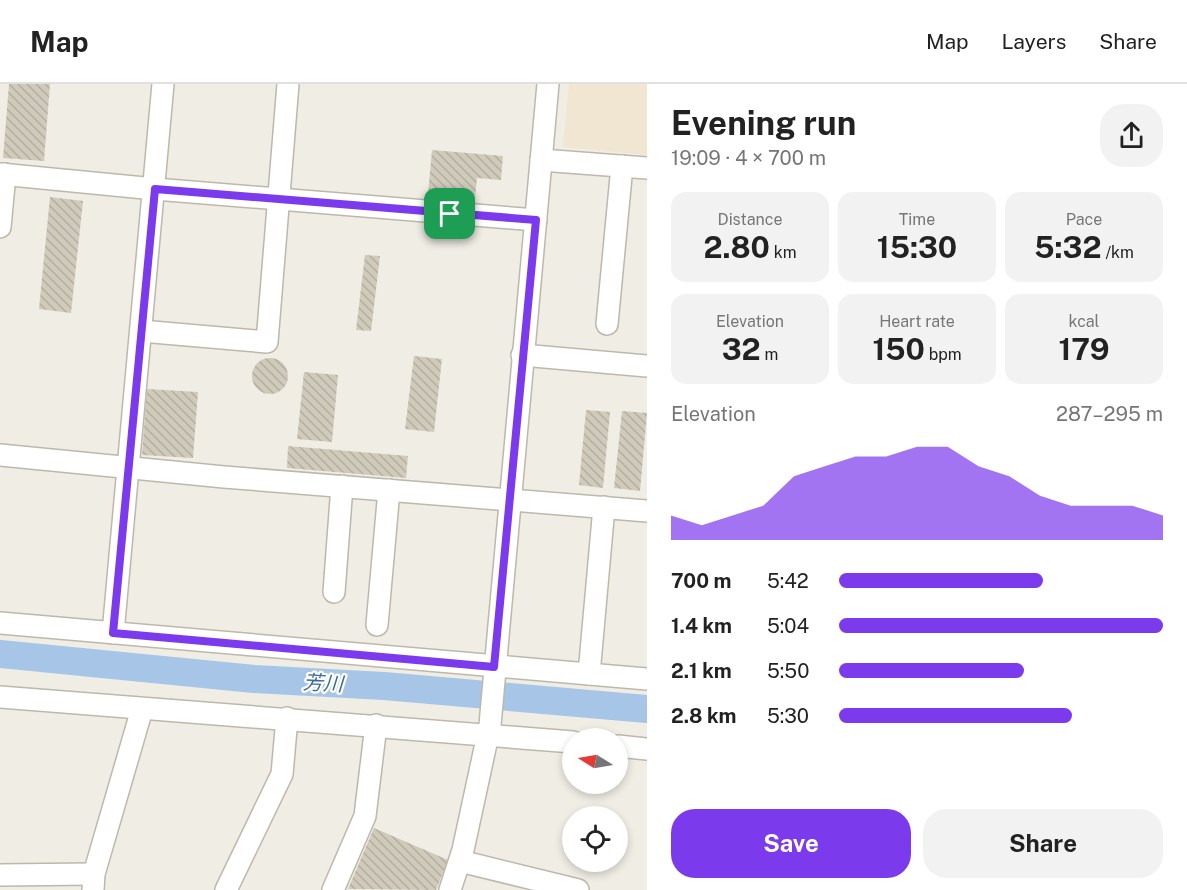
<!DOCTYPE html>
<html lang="en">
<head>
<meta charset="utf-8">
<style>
	body { margin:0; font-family:"Public Sans","Noto Sans JP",sans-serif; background:#f2f2f2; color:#222; height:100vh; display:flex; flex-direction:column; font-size:22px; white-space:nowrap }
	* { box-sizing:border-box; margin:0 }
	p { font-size:20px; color:#767676 }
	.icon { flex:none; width:33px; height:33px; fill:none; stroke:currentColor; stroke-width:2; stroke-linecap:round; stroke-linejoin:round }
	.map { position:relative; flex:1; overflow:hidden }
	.drawer { display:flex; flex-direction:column; background:#fff; width:540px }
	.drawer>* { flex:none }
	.needle { width:39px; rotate:281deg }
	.controls { position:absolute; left:562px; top:644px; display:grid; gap:12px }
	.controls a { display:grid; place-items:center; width:66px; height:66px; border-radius:50%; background:#fff; box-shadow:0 3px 9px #0003; font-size:30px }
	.pin { position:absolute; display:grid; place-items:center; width:51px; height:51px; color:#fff; margin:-26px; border-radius:12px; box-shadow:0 3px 9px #0006 }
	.round { display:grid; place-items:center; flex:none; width:63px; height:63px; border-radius:24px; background:#f2f2f2 }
	.head { display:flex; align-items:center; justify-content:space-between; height:102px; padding:0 24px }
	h1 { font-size:33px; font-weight:700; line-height:45px }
	.stats { display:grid; grid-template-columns:repeat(3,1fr); gap:9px; height:102px; padding:6px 24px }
	.stats div { display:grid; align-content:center; border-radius:15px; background:#f2f2f2; text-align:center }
	.stats b { font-size:30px; font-weight:700 }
	.stats small { font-size:16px; font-weight:400 }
	.stats p { font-size:16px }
	.chart { height:168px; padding:12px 24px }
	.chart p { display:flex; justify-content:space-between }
	.chart svg { width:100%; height:108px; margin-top:6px; fill:#7c3aed; opacity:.7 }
	.action { display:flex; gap:12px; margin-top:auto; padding:12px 24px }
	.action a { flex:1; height:69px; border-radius:24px; background:#7c3aed; color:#fff; font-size:24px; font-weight:700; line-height:69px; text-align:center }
	.action a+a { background:#f2f2f2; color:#222 }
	ul { padding:0 24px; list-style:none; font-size:20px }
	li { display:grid; grid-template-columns:96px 72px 1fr; align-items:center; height:45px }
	li i { height:15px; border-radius:8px; background:#7c3aed }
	header { display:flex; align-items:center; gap:36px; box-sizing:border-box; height:84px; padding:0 30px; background:#fff; border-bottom:2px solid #e0e0e0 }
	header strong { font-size:28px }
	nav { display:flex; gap:33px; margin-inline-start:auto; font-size:21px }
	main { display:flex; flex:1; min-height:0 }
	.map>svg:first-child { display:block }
	.commercial { fill:#f0e6d1 }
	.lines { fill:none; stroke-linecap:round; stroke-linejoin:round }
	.river { stroke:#a7c5e6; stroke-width:28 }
	.building { fill:url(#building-back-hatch) }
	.minor-casing { stroke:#bdb8ab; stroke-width:24 }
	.minor { stroke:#fff; stroke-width:21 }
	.route-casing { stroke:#fff; stroke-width:12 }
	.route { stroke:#7c3aed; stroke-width:8 }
	.labels { text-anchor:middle; stroke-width:4.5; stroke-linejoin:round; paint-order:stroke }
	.water-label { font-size:20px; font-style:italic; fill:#3c6a9e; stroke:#fff }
</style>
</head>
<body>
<header>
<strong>Map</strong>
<nav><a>Map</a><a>Layers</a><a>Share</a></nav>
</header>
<main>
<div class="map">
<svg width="647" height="806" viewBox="0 0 647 806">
	<defs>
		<pattern id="building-back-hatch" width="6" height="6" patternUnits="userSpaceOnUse" patternTransform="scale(1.5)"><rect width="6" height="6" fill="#d0cabb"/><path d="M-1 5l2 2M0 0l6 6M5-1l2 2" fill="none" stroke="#b4aea1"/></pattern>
	</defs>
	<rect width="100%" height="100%" fill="#efede4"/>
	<polygon class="commercial" points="569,0 647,0 647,71 563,63"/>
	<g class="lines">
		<polyline class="river" points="0,570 254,595 384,602 647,625"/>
	</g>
	<g class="building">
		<polygon points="9,0 50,0 44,77 3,74"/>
		<polygon points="432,66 503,72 501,96 477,94 475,114 461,112 459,125 427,122"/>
		<polygon points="50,113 83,117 71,229 39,225"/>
		<polygon points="365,171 380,172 371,247 356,246"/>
		<polygon points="414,272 442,275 434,348 405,345"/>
		<circle cx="270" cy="292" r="18"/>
		<polygon points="304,288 338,291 332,358 297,355"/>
		<polygon points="147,305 198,308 193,374 142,371"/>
		<polygon points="586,326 610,328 603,404 579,401"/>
		<polygon points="622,327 647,329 640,407 614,404"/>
		<polygon points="288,362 408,372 406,394 287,384"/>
		<polygon points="374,744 448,776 436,806 348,805"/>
	</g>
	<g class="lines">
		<defs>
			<g id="minor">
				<polyline points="541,76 647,84"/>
				<polyline points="0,90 155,105 536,136"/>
				<polyline points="0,143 5,90"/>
				<polyline points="607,240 622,82"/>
				<polyline points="141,247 267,258 288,0"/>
				<polyline points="522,271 647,282"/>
				<polyline points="0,371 224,393 647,427"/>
				<polyline points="334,508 342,402"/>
				<polyline points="0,539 647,595"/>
				<polyline points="377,541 389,406"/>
				<polyline points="113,549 163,0"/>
				<polyline points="589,590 604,423"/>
				<polyline points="0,613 573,658"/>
				<polyline points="618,662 647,665"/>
				<polyline points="460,777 578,806"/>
				<polyline points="0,791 94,790"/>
				<polyline points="93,806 94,790 142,625"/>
				<polyline points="226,806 282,690 287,634"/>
				<polyline points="333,806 365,732 376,641"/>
				<polyline points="450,806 463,766 490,641 548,0"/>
			</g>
		</defs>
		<use href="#minor" class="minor-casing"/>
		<use href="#minor" class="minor"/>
	</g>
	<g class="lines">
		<defs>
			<polygon id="route" points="155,105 536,136 494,583 113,549"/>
		</defs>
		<use href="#route" class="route-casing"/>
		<use href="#route" class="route"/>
	</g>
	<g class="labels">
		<g class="water-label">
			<text transform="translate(323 599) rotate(3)" y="7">芳川</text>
		</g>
	</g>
</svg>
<div class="controls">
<a><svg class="needle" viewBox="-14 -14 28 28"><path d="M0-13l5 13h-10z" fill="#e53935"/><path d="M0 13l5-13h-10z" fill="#767676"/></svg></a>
<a><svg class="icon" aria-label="locate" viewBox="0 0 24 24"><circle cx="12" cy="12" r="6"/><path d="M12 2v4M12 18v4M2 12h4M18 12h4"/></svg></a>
</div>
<div class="pin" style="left:450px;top:130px;background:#1e9e55"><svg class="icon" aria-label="arrive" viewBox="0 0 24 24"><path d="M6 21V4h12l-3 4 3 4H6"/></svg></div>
</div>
<section class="drawer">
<div class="head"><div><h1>Evening run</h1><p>19:09 · 4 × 700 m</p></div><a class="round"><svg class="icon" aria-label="share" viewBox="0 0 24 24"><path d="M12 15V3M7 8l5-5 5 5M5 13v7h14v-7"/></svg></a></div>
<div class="stats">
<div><p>Distance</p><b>2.80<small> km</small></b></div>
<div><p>Time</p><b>15:30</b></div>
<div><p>Pace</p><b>5:32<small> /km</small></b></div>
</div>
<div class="stats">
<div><p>Elevation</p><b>32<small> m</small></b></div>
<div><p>Heart rate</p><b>150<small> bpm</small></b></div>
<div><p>kcal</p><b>179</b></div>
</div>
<div class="chart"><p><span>Elevation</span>287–295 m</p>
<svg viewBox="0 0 160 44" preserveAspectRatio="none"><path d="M0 44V34L10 38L20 34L30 30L40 18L50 14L60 10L70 10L80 6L90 6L100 14L110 18L120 26L130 30L140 30L150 30L160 34V44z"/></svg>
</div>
<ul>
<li><b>700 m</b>5:42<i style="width:63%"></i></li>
<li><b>1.4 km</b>5:04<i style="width:100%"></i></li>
<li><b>2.1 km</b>5:50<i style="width:57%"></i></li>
<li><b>2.8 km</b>5:30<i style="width:72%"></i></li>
</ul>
<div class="action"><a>Save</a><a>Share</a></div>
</section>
</main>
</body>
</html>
